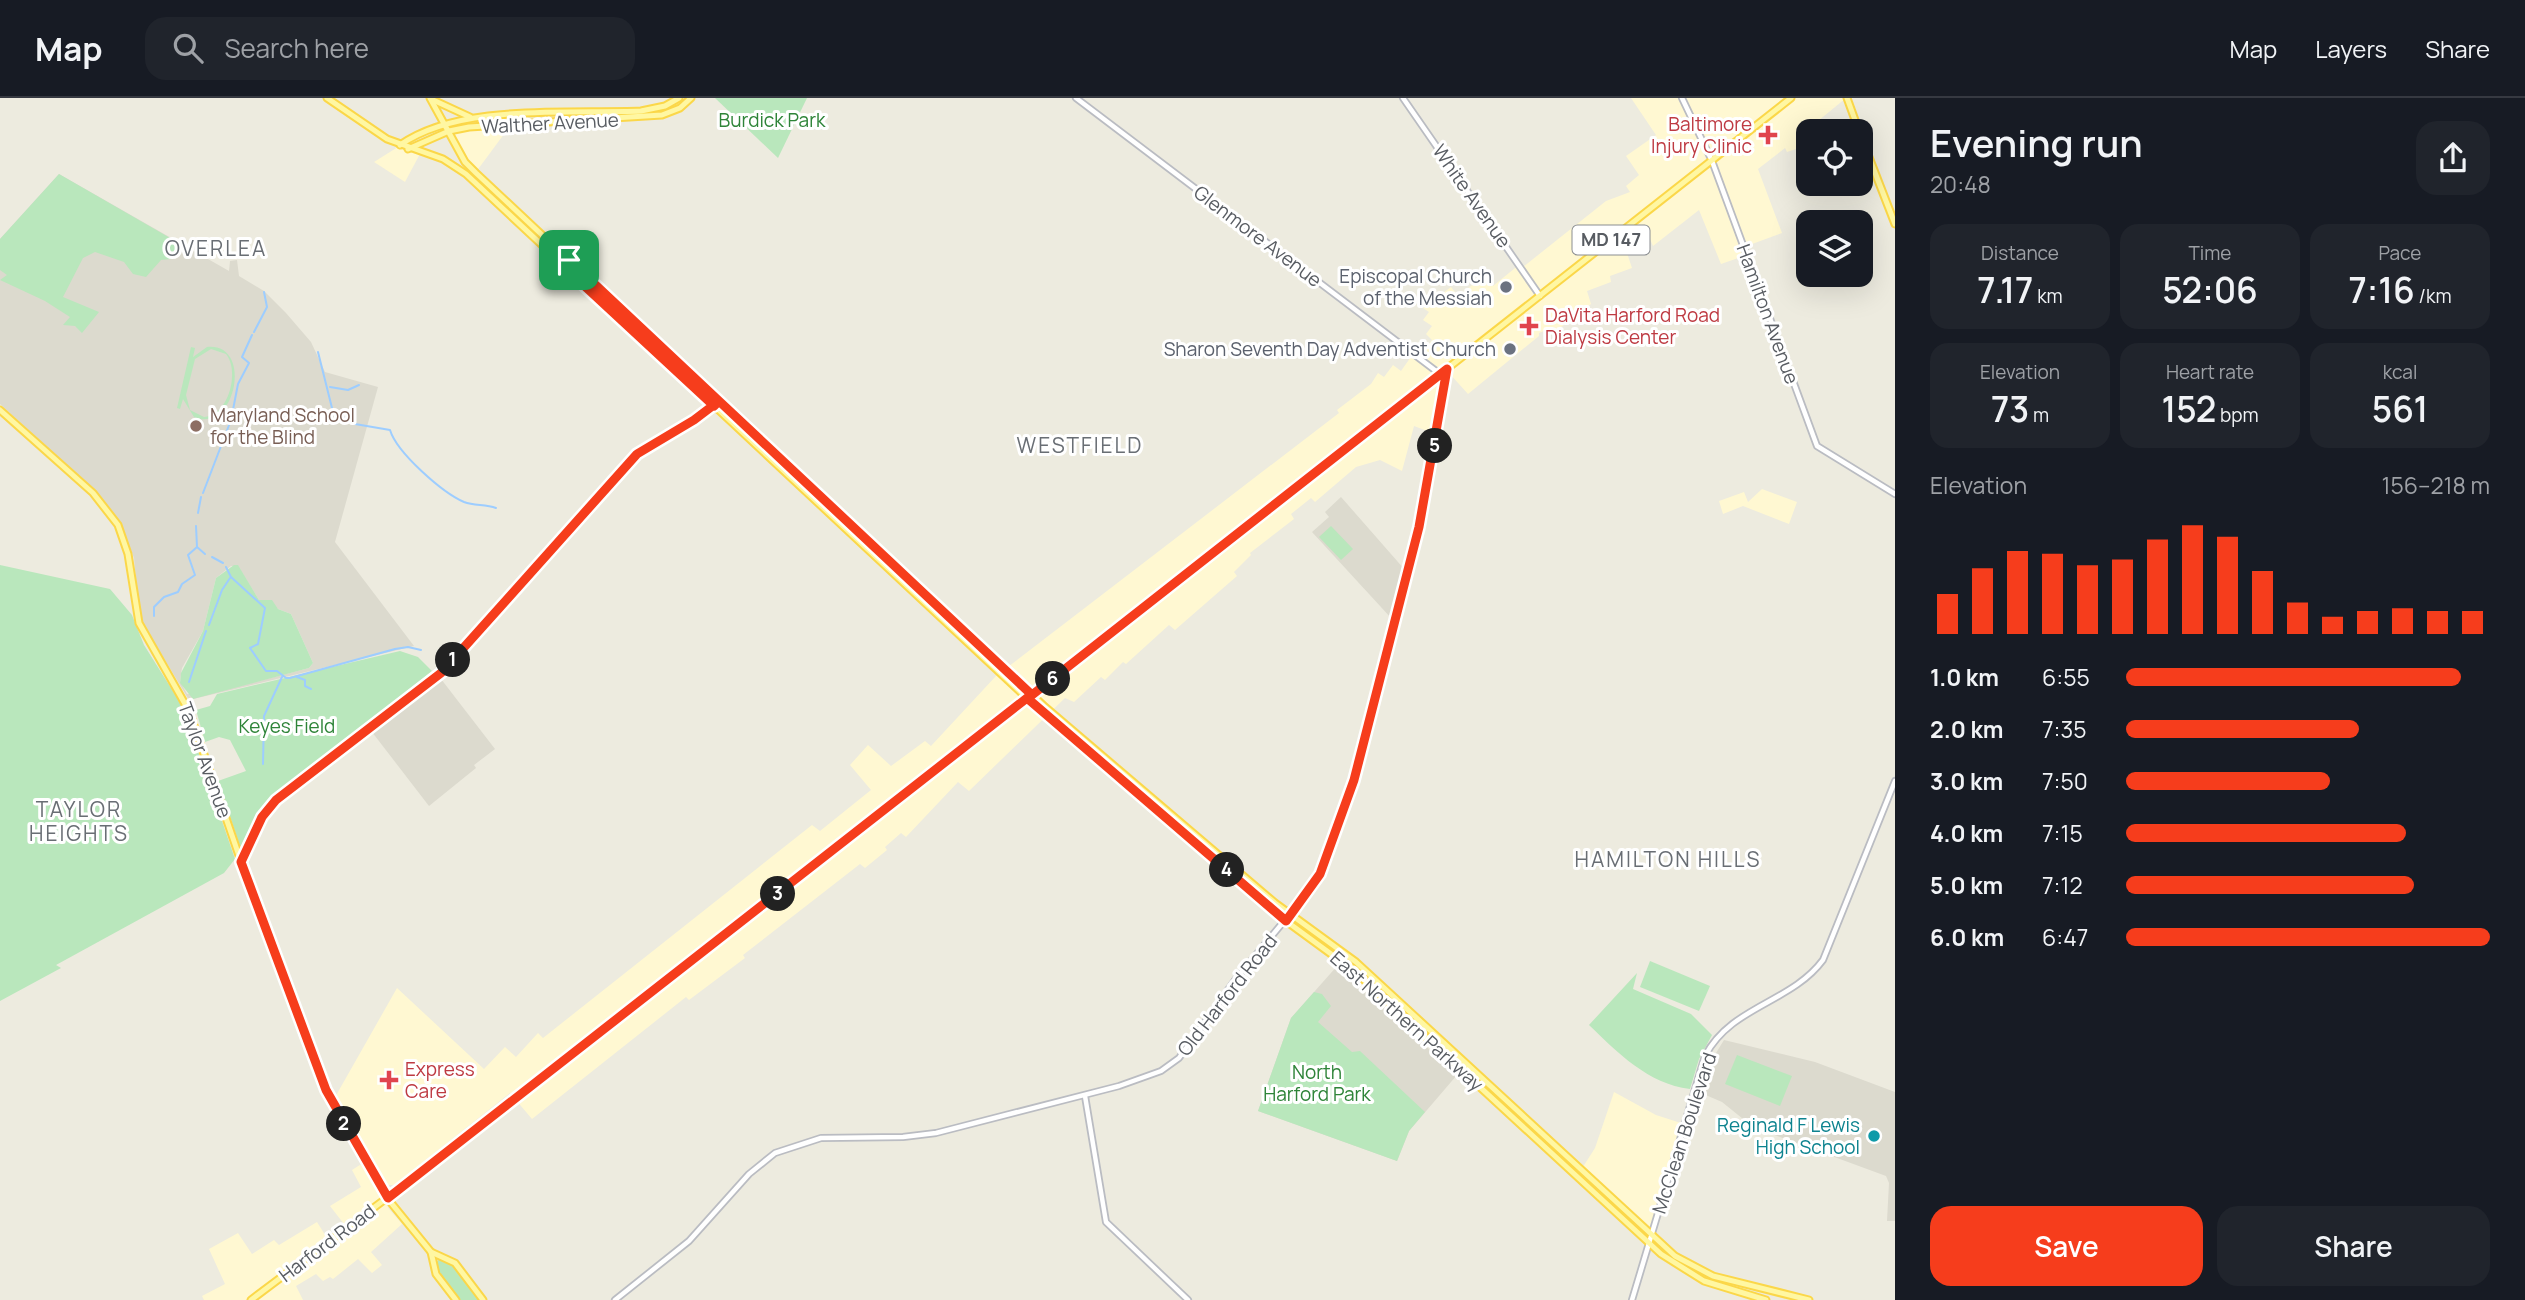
<!DOCTYPE html>
<html lang="en">
<head>
<meta charset="utf-8">
<style>
	body { margin:0; font-family:Manrope,sans-serif; background:#20242c; color:#f1f3f6; height:100vh; display:flex; flex-direction:column; font-size:26px; white-space:nowrap }
	* { box-sizing:border-box; margin:0 }
	p { font-size:23px; color:#9ea1a6 }
	.icon { flex:none; width:38px; height:38px; fill:none; stroke:currentColor; stroke-width:2; stroke-linecap:round; stroke-linejoin:round }
	.map { position:relative; flex:1; overflow:hidden }
	.side { display:flex; flex-direction:column; background:#171b24; width:630px }
	.side>* { flex:none }
	.fabs { position:absolute; left:1796px; top:21px; display:grid; gap:14px }
	.fabs a { display:grid; place-items:center; width:77px; height:77px; border-radius:14px; background:#171b24; box-shadow:0 7px 28px #0002; font-size:35px }
	.pin { position:absolute; display:grid; place-items:center; width:60px; height:60px; color:#fff; margin:-30px; border-radius:14px; box-shadow:0 4px 10px #0006 }
	.km { position:absolute; width:35px; height:35px; margin:-18px; border-radius:50%; background:#222; color:#fff; font-size:19px; line-height:35px; text-align:center }
	.round { display:grid; place-items:center; flex:none; width:74px; height:74px; border-radius:21px; background:#20242c }
	.overview { display:flex; align-items:center; justify-content:space-between; height:119px; padding:0 35px }
	h1 { font-size:38px; font-weight:600; line-height:52px }
	.stats { display:grid; grid-template-columns:repeat(3,1fr); gap:10px; height:119px; padding:7px 35px }
	.stats div { display:grid; align-content:center; border-radius:18px; background:#20242c; text-align:center }
	.stats b { font-size:35px; font-weight:600 }
	.stats small { font-size:19px; font-weight:400 }
	.stats p { font-size:19px }
	.chart { height:196px; padding:14px 35px }
	.chart p { display:flex; justify-content:space-between }
	.chart svg { width:100%; height:126px; margin-top:7px; stroke:#f63d1c; stroke-width:6 }
	.action { display:flex; gap:14px; margin-top:auto; padding:14px 35px }
	.action a { flex:1; height:80px; border-radius:21px; background:#f63d1c; color:#fff; font-size:28px; font-weight:600; line-height:80px; text-align:center }
	.action a+a { background:#20242c; color:#f1f3f6 }
	ul { padding:0 35px; list-style:none; font-size:23px }
	li { display:grid; grid-template-columns:112px 84px 1fr; align-items:center; height:52px }
	li i { height:18px; border-radius:9px; background:#f63d1c }
	header { display:flex; align-items:center; gap:42px; box-sizing:border-box; height:98px; padding:0 35px; background:#171b24; border-bottom:2px solid #363941 }
	header strong { font-size:33px }
	nav { display:flex; gap:38px; margin-inline-start:auto; font-size:24px }
	.search { width:490px; height:63px; background:#20242c; display:flex; align-items:center; gap:18px; box-sizing:border-box; padding:0 24px; border-radius:21px; color:#9ea1a6; font-size:26px }
	main { display:flex; flex:1; min-height:0 }
	.map>svg:first-child { display:block }
	.commercial { fill:#fff8d2 }
	.education { fill:#dcdace; fill-rule:evenodd }
	.green { fill:#b9e7bc; fill-rule:evenodd }
	.lines { fill:none; stroke-linecap:round; stroke-linejoin:round }
	.stream { stroke:#9dcdff; stroke-width:2 }
	.minor-casing { stroke:#babcc2; stroke-width:8 }
	.major-casing { stroke:#fbd749; stroke-width:9 }
	.minor { stroke:#fff; stroke-width:4.5 }
	.major { stroke:#fff7a2; stroke-width:5 }
	.route-casing { stroke:#fff; stroke-width:14 }
	.route { stroke:#f63d1c; stroke-width:9 }
	.health-dot { fill:#e0444e; stroke:#fff; stroke-width:2.5 }
	.worship-dot { fill:#6b7280; stroke:#fff; stroke-width:2.5 }
	.education-dot { fill:#8d6e63; stroke:#fff; stroke-width:2.5 }
	.culture-dot { fill:#0f9aa8; stroke:#fff; stroke-width:2.5 }
	.labels { text-anchor:middle; stroke-width:6; stroke-linejoin:round; paint-order:stroke }
	.shield { fill:#fff; stroke:#8a8d91; stroke-width:2 }
	.shield-label { font-size:18px; font-weight:bold; fill:#585c62 }
	.park-label { font-size:19px; fill:#2e8438; stroke:#fff }
	.street-label { font-size:19px; fill:#585c62; stroke:#fff }
	.health-label { font-size:19px; fill:#be3a42; stroke:#fff; text-anchor:start }
	.worship-label { font-size:19px; fill:#5b616d; stroke:#fff; text-anchor:end }
	.education-label { font-size:19px; fill:#785e54; stroke:#fff; text-anchor:start }
	.culture-label { font-size:19px; fill:#0d838f; stroke:#fff; text-anchor:end }
	.neighbourhood-label { font-size:21px; letter-spacing:2px; fill:#696e74; stroke:#fff }
</style>
</head>
<body>
<header>
<strong>Map</strong>
<div class="search"><svg class="icon" aria-label="search" viewBox="0 0 24 24"><circle cx="10" cy="10" r="6"/><path d="M15 15l6 6"/></svg>Search here</div>
<nav><a>Map</a><a>Layers</a><a>Share</a></nav>
</header>
<main>
<div class="map">
<svg width="1895" height="1202" viewBox="0 0 1895 1202">
	<rect width="100%" height="100%" fill="#edebdf"/>
	<g class="commercial">
		<polygon points="1631,0 1846,0 1818,23 1821,33 1808,33 1808,47 1787,54 1785,50 1758,71 1782,135 1744,149 1747,157 1721,166 1699,112 1653,148 1649,139 1625,149 1632,170 1610,178 1611,184 1587,193 1591,206 1556,233 1554,229 1539,235 1539,238 1468,296 1449,275 1438,337 1414,328 1402,373 1380,362 1356,369 1315,404 1311,400 1291,416 1294,421 1250,455 1251,457 1234,474 1237,478 1175,532 1169,527 1126,566 1123,564 1105,582 1101,579 1074,604 1065,600 969,693 958,684 906,739 901,735 885,749 887,752 865,770 860,766 743,857 745,860 689,902 686,899 532,1021 510,995 394,1087 387,1087 334,1001 397,890 484,971 505,949 516,959 538,935 543,940 812,727 820,733 871,692 850,667 868,647 891,668 925,643 931,648 996,578 1339,315 1337,312 1371,286 1378,275 1384,279 1393,267 1401,273 1413,256 1418,260 1432,242 1426,236 1432,228 1423,222 1429,214 1423,210 1451,189 1458,198 1485,177 1493,188 1520,166 1523,169 1606,103 1630,94 1626,88 1639,77 1626,58 1656,37"/>
		<polygon points="516,20 476,74 464,62 446,28"/>
		<polygon points="401,47 421,54 405,84 374,64"/>
		<polygon points="1762,391 1797,404 1789,426 1743,408 1723,416 1719,403 1744,394 1748,404"/>
		<polygon points="1614,994 1656,1017 1684,1026 1650,1139 1579,1075 1595,1050"/>
		<polygon points="363,1065 389,1111 402,1126 371,1154 382,1167 372,1175 358,1161 333,1181 330,1179 323,1183 316,1176 296,1188 303,1202 204,1202 202,1198 225,1186 209,1151 238,1135 252,1156 274,1142 279,1147 317,1124 327,1140 344,1126 330,1108 361,1089 352,1072"/>
	</g>
	<g class="education">
		<path d="M 59,76 L 229,173 L 230,163 L 237,162 L 239,178 L 264,193 L 286,215 L 311,244 L 325,274 L 378,289 L 335,444 L 414,548 L 189,602 L 144,527 L 138,506 L 134,460 L 120,423 L 99,396 L 0,306 L 0,141 ZM 231,468 L 238,468 L 259,502 L 268,502 L 278,511 L 291,516 L 313,565 L 309,570 L 220,593 L 187,596 L 180,583 L 182,570 L 203,533 L 216,480 Z"/>
		<polygon points="1341,399 1405,472 1399,485 1392,521 1312,434 1329,419 1325,414"/>
		<polygon points="441,581 495,651 474,667 476,670 429,708 372,634"/>
		<polygon points="1338,867 1457,977 1409,1033 1397,1063 1258,1013 1291,920"/>
		<polygon points="1724,942 1815,964 1895,994 1895,1123 1887,1123 1889,1085 1886,1078 1753,1029 1722,1004 1701,995 1711,963"/>
	</g>
	<g class="green">
		<polygon points="715,0 807,0 778,60"/>
		<polygon points="59,76 184,148 171,161 161,162 146,179 133,176 124,164 95,154 83,160 63,199 99,214 82,235 75,228 63,227 70,219 45,203 0,182 7,177 0,172 0,141"/>
		<path d="M 191,249 L 195,250 L 193,259 L 207,249 C 254,244 236,337 194,319 L 183,301 L 180,311 L 177,310 ZM 211,251 L 226,256 C 240,273 229,318 204,319 L 190,312 L 186,297 L 195,261 Z"/>
		<polygon points="1331,428 1353,451 1341,462 1319,439"/>
		<polygon points="0,467 110,491 132,517 144,547 183,609 235,761 224,775 56,867 61,870 0,903"/>
		<polygon points="234,467 238,467 259,502 272,502 278,511 291,516 313,565 309,570 193,601 180,585 181,575 203,533 216,480"/>
		<polygon points="400,553 418,559 432,573 268,704 244,748 240,748 218,683 246,673 230,642 219,639 205,644 196,612 210,608 217,596"/>
		<polygon points="1650,863 1710,888 1699,913 1640,889"/>
		<path d="M 1637,875 L 1633,891 L 1691,916 L 1712,937 L 1699,961 L 1690,991 C 1648,986 1617,954 1589,927 Z"/>
		<polygon points="1314,894 1322,896 1331,908 1318,924 1352,954 1360,953 1425,1014 1409,1033 1397,1063 1258,1013 1291,920"/>
		<polygon points="1737,957 1792,978 1780,1008 1725,986"/>
		<polygon points="440,1160 451,1164 481,1202 458,1202 438,1177 435,1166"/>
	</g>
	<g class="lines">
		<g class="stream">
			<polyline points="254,234 267,209 264,194"/>
			<path d="M 318,254 L 333,314 L 355,326 L 390,332 C 397,355 443,395 464,404 C 475,408 485,406 496,410"/>
			<polyline points="330,289 348,292 359,287"/>
			<polyline points="203,395 231,322 238,286 249,265 242,259 252,237"/>
			<polyline points="198,415 201,399"/>
			<polyline points="196,428 197,449 205,456"/>
			<polyline points="212,459 223,465"/>
			<polyline points="226,469 231,479 265,510 258,546 250,550 266,573 277,573 286,580 290,580 395,551 408,549 421,552"/>
			<polyline points="154,518 154,509 164,499 178,494 182,486 195,477 188,457 197,449"/>
			<polyline points="209,527 222,492 230,480"/>
			<polyline points="297,579 305,582 305,588 311,591"/>
			<polyline points="189,584 206,533"/>
			<polyline points="263,666 264,618 282,579"/>
		</g>
		<defs>
			<g id="minor">
				<polyline points="1076,0 1440,276"/>
				<polyline points="1403,0 1540,198"/>
				<polyline points="1682,0 1712,63 1817,348 1895,396"/>
				<polyline points="241,763 260,724 277,702 441,574 637,356 719,303"/>
				<polyline points="1085,998 1106,1124 1188,1202"/>
				<polyline points="615,1202 689,1143 749,1076 775,1055 821,1040 903,1039 936,1035 1119,988 1161,973 1179,960 1235,882 1310,792 1332,744 1355,682 1407,480 1430,377 1447,271"/>
				<path d="M 1632,1202 L 1705,958 C 1731,908 1791,905 1823,862 L 1895,683"/>
			</g>
			<g id="major">
				<polyline points="327,0 387,41 443,61 466,76 1027,600 1286,823 1353,872 1661,1156 1704,1183 1766,1202"/>
				<polyline points="430,0 465,64 476,75 1045,609 1275,805 1356,864 1675,1158 1713,1178 1809,1202"/>
				<polyline points="1847,0 1859,33"/>
				<polyline points="433,2 470,19"/>
				<polyline points="1860,36 1895,126"/>
				<path d="M 400,47 C 459,5 569,16 641,13 L 665,8 L 679,0"/>
				<polyline points="408,51 449,33 469,29 662,17 680,10 691,0"/>
				<polyline points="0,312 93,395 118,427 128,456 139,525 189,613 273,856 326,992 392,1106 431,1154 436,1176 456,1202"/>
				<polyline points="431,1154 455,1165 483,1202"/>
				<polyline points="251,1202 388,1099 880,717 1791,0"/>
			</g>
		</defs>
		<use href="#minor" class="minor-casing"/>
		<use href="#major" class="major-casing"/>
		<use href="#minor" class="minor"/>
		<use href="#major" class="major"/>
	</g>
	<g class="lines">
		<defs>
			<polyline id="route" points="569,162 719,303 694,322 637,356 441,575 276,702 262,719 241,764 326,992 388,1100 1027,600 1286,823 1320,776 1354,682 1419,429 1447,271 1032,597 719,303 714,308 563,168 569,162"/>
		</defs>
		<use href="#route" class="route-casing"/>
		<use href="#route" class="route"/>
	</g>
	<g class="health-dot">
		<path d="M1764.5 26.5h7v7h7v7h-7v7h-7v-7h-7v-7h7z"/>
		<path d="M1525.5 217.5h7v7h7v7h-7v7h-7v-7h-7v-7h7z"/>
		<path d="M385.5 971.5h7v7h7v7h-7v7h-7v-7h-7v-7h7z"/>
	</g>
	<g class="worship-dot">
		<circle cx="1506" cy="189" r="7"/>
		<circle cx="1510" cy="251" r="7"/>
	</g>
	<circle class="education-dot" cx="196" cy="328" r="7"/>
	<circle class="culture-dot" cx="1874" cy="1038" r="7"/>
	<g class="labels">
		<rect class="shield" x="1572.5" y="127.5" width="77" height="29" rx="5"/>
		<g class="shield-label">
			<text x="1611" y="148">MD 147</text>
		</g>
		<g class="park-label">
			<text x="772" y="29">Burdick Park</text>
			<text x="287" y="635">Keyes Field</text>
			<text x="1317" y="981">North<tspan x="1317" dy="22">Harford Park</tspan></text>
		</g>
		<g class="street-label">
			<text transform="translate(550 25) rotate(-3)" y="7">Walther Avenue</text>
			<text transform="translate(1472 98) rotate(55)" y="7">White Avenue</text>
			<text transform="translate(1258 138) rotate(37)" y="7">Glenmore Avenue</text>
			<text transform="translate(1768 216) rotate(70)" y="7">Hamilton Avenue</text>
			<text transform="translate(205 662) rotate(70)" y="7">Taylor Avenue</text>
			<text transform="translate(1227 897) rotate(-52)" y="7">Old Harford Road</text>
			<text transform="translate(1407 923) rotate(42)" y="7">East Northern Parkway</text>
			<text transform="translate(1684 1035) rotate(-72)" y="7">McClean Boulevard</text>
			<text transform="translate(327 1145) rotate(-37)" y="7">Harford Road</text>
		</g>
		<g class="health-label">
			<text x="1752" y="33" text-anchor="end">Baltimore<tspan x="1752" dy="22">Injury Clinic</tspan></text>
			<text x="1545" y="224">DaVita Harford Road<tspan x="1545" dy="22">Dialysis Center</tspan></text>
			<text x="405" y="978">Express<tspan x="405" dy="22">Care</tspan></text>
		</g>
		<g class="worship-label">
			<text x="1492" y="185">Episcopal Church<tspan x="1492" dy="22">of the Messiah</tspan></text>
			<text x="1496" y="258">Sharon Seventh Day Adventist Church</text>
		</g>
		<g class="education-label">
			<text x="210" y="324">Maryland School<tspan x="210" dy="22">for the Blind</tspan></text>
		</g>
		<g class="culture-label">
			<text x="1860" y="1034">Reginald F Lewis<tspan x="1860" dy="22">High School</tspan></text>
		</g>
		<g class="neighbourhood-label">
			<text x="216" y="158">OVERLEA</text>
			<text x="1080" y="355">WESTFIELD</text>
			<text x="79" y="719">TAYLOR<tspan x="79" dy="24">HEIGHTS</tspan></text>
			<text x="1668" y="769">HAMILTON HILLS</text>
		</g>
	</g>
</svg>
<div class="fabs">
<a><svg class="icon" aria-label="locate" viewBox="0 0 24 24"><circle cx="12" cy="12" r="6"/><path d="M12 2v4M12 18v4M2 12h4M18 12h4"/></svg></a>
<a><svg class="icon" aria-label="layers" viewBox="0 0 24 24"><path d="M12 4l9 5-9 5-9-5zM3 14l9 5 9-5"/></svg></a>
</div>
<div class="pin" style="left:569px;top:162px;background:#1e9e55"><svg class="icon" aria-label="arrive" viewBox="0 0 24 24"><path d="M6 21V4h12l-3 4 3 4H6"/></svg></div>
<b class="km" style="left:453px;top:562px">1</b>
<b class="km" style="left:344px;top:1026px">2</b>
<b class="km" style="left:778px;top:796px">3</b>
<b class="km" style="left:1227px;top:772px">4</b>
<b class="km" style="left:1435px;top:348px">5</b>
<b class="km" style="left:1053px;top:581px">6</b>
</div>
<section class="side">
<div class="overview"><div><h1>Evening run</h1><p>20:48</p></div><a class="round"><svg class="icon" aria-label="share" viewBox="0 0 24 24"><path d="M12 15V3M7 8l5-5 5 5M5 13v7h14v-7"/></svg></a></div>
<div class="stats">
<div><p>Distance</p><b>7.17<small> km</small></b></div>
<div><p>Time</p><b>52:06</b></div>
<div><p>Pace</p><b>7:16<small> /km</small></b></div>
</div>
<div class="stats">
<div><p>Elevation</p><b>73<small> m</small></b></div>
<div><p>Heart rate</p><b>152<small> bpm</small></b></div>
<div><p>kcal</p><b>561</b></div>
</div>
<div class="chart"><p><span>Elevation</span>156–218 m</p>
<svg viewBox="0 0 160 44" preserveAspectRatio="none"><path d="M5 44V30M15 44V21M25 44V15M35 44V16M45 44V20M55 44V18M65 44V11M75 44V6M85 44V10M95 44V22M105 44V33M115 44V38M125 44V36M135 44V35M145 44V36M155 44V36"/></svg>
</div>
<ul>
<li><b>1.0 km</b>6:55<i style="width:92%"></i></li>
<li><b>2.0 km</b>7:35<i style="width:64%"></i></li>
<li><b>3.0 km</b>7:50<i style="width:56%"></i></li>
<li><b>4.0 km</b>7:15<i style="width:77%"></i></li>
<li><b>5.0 km</b>7:12<i style="width:79%"></i></li>
<li><b>6.0 km</b>6:47<i style="width:100%"></i></li>
</ul>
<div class="action"><a>Save</a><a>Share</a></div>
</section>
</main>
</body>
</html>
